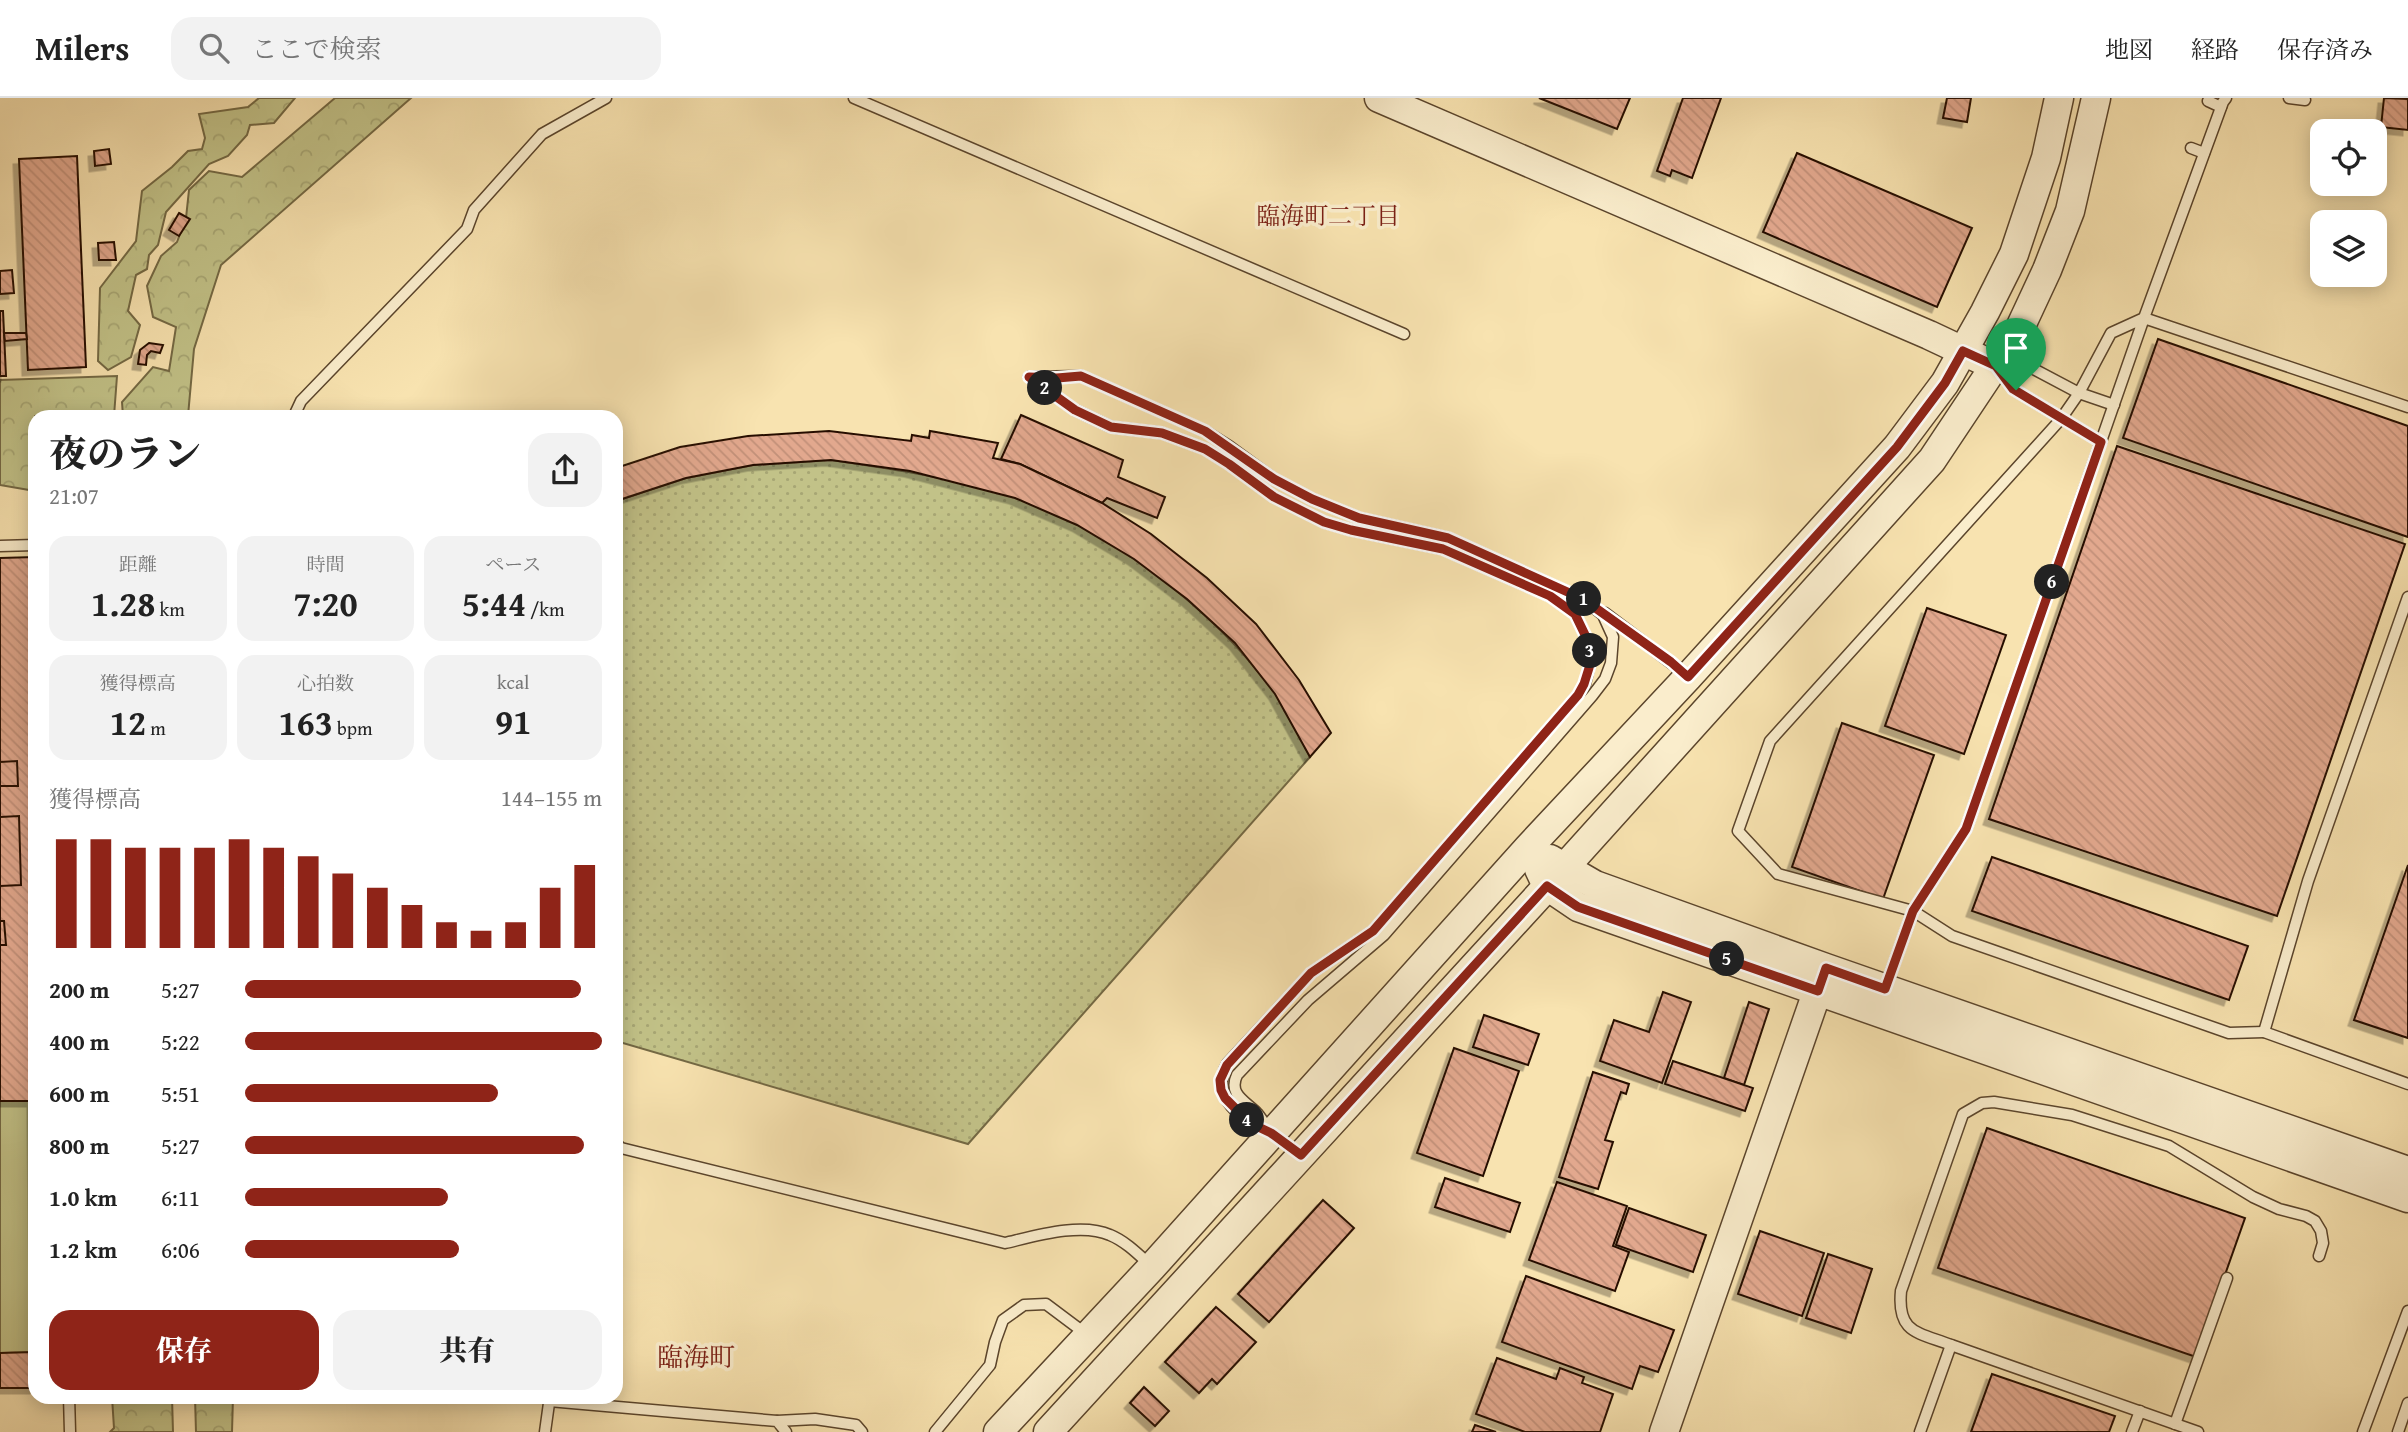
<!DOCTYPE html>
<html lang="ja">
<head>
<meta charset="utf-8">
<style>
	body { margin:0; font-family:"Gentium Book Plus","Noto Serif JP",serif; background:#f2f2f2; color:#222; height:100vh; display:flex; flex-direction:column; font-size:26px; white-space:nowrap }
	* { box-sizing:border-box; margin:0 }
	p { font-size:23px; color:#767676 }
	.icon { flex:none; width:38px; height:38px; fill:none; stroke:currentColor; stroke-width:2; stroke-linecap:round; stroke-linejoin:round }
	.map { position:relative; flex:1; overflow:hidden }
	.side { position:absolute; left:28px; top:312px; width:595px; height:994px; display:flex; flex-direction:column; background:#fff; border-radius:21px; box-shadow:0 4px 18px #0003 }
	.side>* { flex:none }
	.controls { position:absolute; left:2310px; top:21px; display:grid; gap:14px }
	.controls a { display:grid; place-items:center; width:77px; height:77px; border-radius:14px; background:#fff; box-shadow:0 4px 18px #0003; font-size:35px }
	.pin { position:absolute; display:grid; place-items:center; width:60px; height:60px; color:#fff; margin:-72px -30px; border-radius:50% 50% 50% 0; rotate:-45deg; box-shadow:0 0 7px #0007 }
	.pin .icon { rotate:45deg }
	.km { position:absolute; width:35px; height:35px; margin:-18px; border-radius:50%; background:#222; color:#fff; font-size:19px; line-height:35px; text-align:center }
	.round { display:grid; place-items:center; flex:none; width:74px; height:74px; border-radius:21px; background:#f2f2f2 }
	.head { display:flex; align-items:center; justify-content:space-between; height:119px; padding:0 21px }
	h1 { font-size:38px; font-weight:800; line-height:52px }
	.stats { display:grid; grid-template-columns:repeat(3,1fr); gap:10px; height:119px; padding:7px 21px }
	.stats div { display:grid; align-content:center; border-radius:18px; background:#f2f2f2; text-align:center }
	.stats b { font-size:35px; font-weight:800 }
	.stats small { font-size:19px; font-weight:400 }
	.stats p { font-size:19px }
	.chart { height:196px; padding:14px 21px }
	.chart p { display:flex; justify-content:space-between }
	.chart svg { width:100%; height:126px; margin-top:7px; stroke:#8f2418; stroke-width:6 }
	.button { display:flex; gap:14px; margin-top:auto; padding:14px 21px }
	.button a { flex:1; height:80px; border-radius:21px; background:#8f2418; color:#fff; font-size:28px; font-weight:800; line-height:80px; text-align:center }
	.button a+a { background:#f2f2f2; color:#222 }
	ul { padding:0 21px; list-style:none; font-size:23px }
	li { display:grid; grid-template-columns:112px 84px 1fr; align-items:center; height:52px }
	li i { height:18px; border-radius:9px; background:#8f2418 }
	header { display:flex; align-items:center; gap:42px; box-sizing:border-box; height:98px; padding:0 35px; background:#fff; border-bottom:2px solid #e0e0e0 }
	header strong { font-size:33px }
	nav { display:flex; gap:38px; margin-inline-start:auto; font-size:24px }
	.search { width:490px; height:63px; background:#f2f2f2; display:flex; align-items:center; gap:18px; box-sizing:border-box; padding:0 24px; border-radius:21px; color:#767676; font-size:26px }
	.map>svg:first-child { display:block }
	.grass { fill:url(#grass-dots); stroke:#746944; stroke-width:2 }
	.forest { fill:url(#forest-crowns); stroke:#746944; stroke-width:2 }
	.pitch { fill:#c2c288; stroke:#746944; stroke-width:2 }
	.building { fill:url(#building-back-hatch); stroke:#271000; stroke-width:2; filter:url(#shadow) }
	.lines { fill:none; stroke-linecap:round; stroke-linejoin:round }
	.service-casing { stroke:#5b452c; stroke-width:13 }
	.tertiary-casing { stroke:#5b452c; stroke-width:31 }
	.service { stroke:#faedcc; stroke-width:10 }
	.tertiary { stroke:#faedcc; stroke-width:28 }
	.route-casing { stroke:#fff; stroke-width:14 }
	.route { stroke:#8f2418; stroke-width:9 }
	.labels { text-anchor:middle; stroke-width:7; stroke-linejoin:round; paint-order:stroke }
	.neighbourhood-label { font-size:24px; fill:#7a1f14; stroke:#faedcc }
	.quarter-label { font-size:26px; fill:#7a1f14; stroke:#faedcc }
</style>
</head>
<body>
<header>
<strong>Milers</strong>
<div class="search"><svg class="icon" aria-label="search" viewBox="0 0 24 24"><circle cx="10" cy="10" r="6"/><path d="M15 15l6 6"/></svg>ここで検索</div>
<nav><a>地図</a><a>経路</a><a>保存済み</a></nav>
</header>
<div class="map">
<svg width="2408" height="1334" viewBox="0 0 2408 1334">
	<defs>
		<pattern id="grass-dots" width="8" height="8" patternUnits="userSpaceOnUse" patternTransform="scale(1.75)"><rect width="8" height="8" fill="#c2c288"/><path d="M2 2h.1M6 6h.1" fill="none" stroke="#a7a674" stroke-width="1.8" stroke-linecap="round"/></pattern>
		<pattern id="forest-crowns" width="20" height="18" patternUnits="userSpaceOnUse" patternTransform="scale(1.75)"><rect width="20" height="18" fill="#c2c288"/><path d="M2 6a3 3 0 1 1 6 0M12 15a3 3 0 1 1 6 0" fill="none" stroke="#a7a674"/></pattern>
		<pattern id="building-back-hatch" width="6" height="6" patternUnits="userSpaceOnUse" patternTransform="scale(1.75)"><rect width="6" height="6" fill="#e2a88e"/><path d="M-1 5l2 2M0 0l6 6M5-1l2 2" fill="none" stroke="#c29079"/></pattern>
		<filter id="shadow"><feDropShadow dx="-5.5" dy="5.5" stdDeviation="0" flood-color="#0004"/></filter>
	</defs>
	<rect width="100%" height="100%" fill="#f8e3b0"/>
	<filter id="stains"><feTurbulence type="fractalNoise" baseFrequency=".00286" numOctaves="4"/><feColorMatrix values="0 0 0 0 .2 0 0 0 0 .09 0 0 0 0 .02 0 0 0 .5 -.17"/></filter>
	<radialGradient id="worn" r=".72"><stop offset=".6" stop-color="#630" stop-opacity="0"/><stop offset="1" stop-color="#630" stop-opacity=".3"/></radialGradient>
	<path class="grass" d="M 831,362 C 893,371 954,380 1014,399 C 1111,432 1214,512 1274,594 C 1288,614 1299,638 1310,659 L 968,1046 L 616,943 L 616,403 L 686,380 L 753,367 Z"/>
	<g class="forest">
		<polygon points="259,0 295,0 274,25 250,27 247,37 228,58 209,66 166,114 158,147 149,157 147,171 136,177 128,213 140,227 131,259 108,272 98,263 100,190 136,143 142,93 172,69 188,53 202,51 205,40 199,16 248,9"/>
		<polygon points="335,0 411,0 221,167 194,251 188,318 123,318 122,304 153,269 169,273 176,229 153,219 147,188 161,158 177,144 186,120 189,92 209,73 242,79"/>
		<polygon points="117,278 114,318 35,318 35,393 0,387 0,282"/>
		<polygon points="112,1299 172,1299 173,1334 110,1334 114,1330"/>
		<polygon points="195,1299 233,1299 232,1334 196,1334"/>
	</g>
	<polygon class="pitch" points="0,1003 33,1003 35,1254 0,1255"/>
	<g class="building">
		<polygon points="1539,0 1630,0 1617,31"/>
		<polygon points="1683,0 1721,0 1692,80 1672,72 1670,78 1657,73"/>
		<polygon points="1947,0 1971,0 1967,24 1943,20"/>
		<polygon points="2384,0 2408,1 2408,32 2381,29"/>
		<polygon points="109,51 111,66 95,68 94,53"/>
		<polygon points="1797,55 1972,130 1937,209 1763,134"/>
		<polygon points="77,58 86,269 28,272 19,61"/>
		<polygon points="179,115 190,121 179,138 169,132"/>
		<polygon points="114,144 116,162 99,162 98,145"/>
		<polygon points="12,172 14,195 0,196 0,173"/>
		<polygon points="0,213 3,213 6,278 0,278"/>
		<polygon points="4,235 26,235 27,241 5,243"/>
		<polygon points="2158,241 2408,328 2408,439 2123,340"/>
		<polygon points="149,245 163,247 160,255 151,253 147,257 146,267 138,266 140,252"/>
		<polygon points="1021,317 1123,362 1118,379 1165,399 1157,420 1107,400 1102,405 1020,366 1001,361"/>
		<polygon points="829,333 911,343 912,337 929,340 930,333 998,345 993,360 1020,366 1102,405 1151,436 1207,480 1256,526 1299,582 1331,635 1310,659 1275,596 1235,545 1187,501 1134,461 1077,427 1015,400 910,373 831,362 753,367 686,380 616,403 616,370 680,349 748,338"/>
		<polygon points="2117,348 2405,446 2277,818 1989,721"/>
		<polygon points="35,459 35,1166 33,1003 0,1003 0,460"/>
		<polygon points="1927,510 2006,537 1964,656 1885,628"/>
		<polygon points="1842,625 1934,657 1883,801 1792,769"/>
		<polygon points="17,663 18,688 0,688 0,664"/>
		<polygon points="19,718 21,787 0,788 0,719"/>
		<polygon points="1992,759 2248,848 2229,902 1972,813"/>
		<polygon points="2408,767 2408,940 2354,922"/>
		<polygon points="0,823 4,823 6,847 0,847"/>
		<polygon points="1663,894 1691,904 1662,985 1600,963 1614,922 1649,934"/>
		<polygon points="1749,904 1769,911 1744,987 1724,980"/>
		<polygon points="1484,917 1539,936 1528,967 1473,949"/>
		<polygon points="1454,950 1519,973 1483,1078 1417,1055"/>
		<polygon points="1673,963 1753,990 1745,1013 1665,986"/>
		<polygon points="1593,974 1629,986 1626,996 1621,994 1605,1042 1613,1044 1598,1091 1559,1079"/>
		<polygon points="1987,1030 2245,1120 2196,1259 1938,1170"/>
		<polygon points="1445,1080 1520,1105 1510,1134 1435,1109"/>
		<polygon points="1557,1084 1627,1108 1613,1148 1629,1154 1615,1193 1529,1162"/>
		<polygon points="1323,1102 1354,1130 1269,1224 1238,1196"/>
		<polygon points="1629,1110 1706,1137 1693,1174 1616,1147"/>
		<polygon points="1760,1133 1824,1155 1802,1218 1738,1196"/>
		<polygon points="1828,1156 1872,1171 1851,1235 1806,1220"/>
		<polygon points="1526,1178 1674,1232 1658,1274 1640,1268 1632,1291 1502,1244"/>
		<polygon points="1216,1209 1256,1244 1217,1286 1212,1281 1199,1295 1165,1264"/>
		<polygon points="35,1254 35,1290 0,1290 0,1255"/>
		<polygon points="1497,1260 1556,1281 1560,1270 1584,1279 1582,1285 1613,1296 1600,1334 1525,1334 1476,1316"/>
		<polygon points="1992,1276 2115,1318 2109,1334 1971,1334"/>
		<polygon points="1144,1289 1169,1313 1155,1328 1130,1305"/>
		<polygon points="1475,1327 1496,1334 1472,1334"/>
	</g>
	<g class="lines">
		<defs>
			<g id="service">
				<polyline points="854,0 1404,236"/>
				<polyline points="2226,0 2223,4 2144,220 1966,731 1913,813 1778,776 1738,733 1770,643 2061,321 2079,295 2111,235 2144,220 2408,309"/>
				<polyline points="2289,0 2305,2"/>
				<polyline points="2208,3 2221,9"/>
				<polyline points="2191,50 2204,55"/>
				<polyline points="1996,268 2013,291 2101,344"/>
				<polyline points="2000,268 2026,267 2079,295 2114,307"/>
				<path d="M 1029,279 L 1081,278 L 1205,333 L 1229,348 L 1274,381 L 1312,401 L 1359,420 L 1448,440 L 1583,501 L 1603,517 L 1613,539 L 1611,565 L 1605,581 L 1592,598 L 1384,837 L 1308,902 L 1237,977 C 1228,996 1245,1003 1257,1015 C 1262,1021 1266,1028 1271,1035"/>
				<path d="M 1029,279 L 1075,312 L 1111,329 L 1162,335 L 1205,351 L 1229,366 L 1274,399 L 1324,424 L 1351,432 L 1443,451 L 1550,498 L 1575,516 L 1588,543 L 1591,557 L 1589,570 L 1585,586 L 1578,597 L 1373,833 L 1311,875 L 1227,966 C 1209,1000 1242,1022 1270,1034"/>
				<polyline points="294,318 301,303 467,131 474,112 542,36 606,0"/>
				<polyline points="0,448 35,447"/>
				<polyline points="2408,499 2308,783 2264,934 2408,986"/>
				<polyline points="1605,515 1687,577"/>
				<polyline points="1886,888 1913,813 1952,838 2229,935 2264,934"/>
				<path d="M 616,1045 L 621,1050 L 1005,1145 C 1035,1138 1081,1124 1110,1137 C 1125,1143 1138,1156 1150,1167"/>
				<polyline points="69,1298 70,1334"/>
				<polyline points="549,1303 777,1323 786,1334"/>
				<polyline points="777,1323 815,1321 856,1327 862,1334"/>
				<polyline points="2175,1326 2227,1180"/>
				<polyline points="545,1334 550,1298"/>
				<polyline points="935,1334 990,1267 995,1244 1003,1222 1024,1207 1046,1206 1086,1236"/>
				<polyline points="1920,1334 1951,1247"/>
				<polyline points="2132,1334 2140,1313"/>
				<path d="M 2198,1334 L 1951,1247 C 1917,1234 1897,1235 1901,1193 L 1963,1016 L 1982,1005 L 1994,1004 L 2072,1017 L 2169,1048 L 2253,1099 L 2279,1111 L 2306,1118 L 2315,1123 L 2321,1133 L 2323,1145 L 2319,1158"/>
				<polyline points="2363,1334 2408,1213"/>
				<polyline points="2398,1334 2408,1305"/>
			</g>
			<g id="tertiary">
				<polyline points="1379,0 1929,237 1980,261"/>
				<polyline points="1550,761 1595,787 1826,870 2408,1073"/>
				<polyline points="1539,771 1547,788 1578,809 2408,1100"/>
				<polyline points="998,1334 1152,1169 1528,750 1688,579 1897,349 1945,285 1985,214 2014,156 2046,60 2059,0"/>
				<polyline points="1048,1334 1565,769 1932,362 2020,230 2047,172 2070,113 2096,0"/>
				<polyline points="1664,1334 1823,877"/>
			</g>
		</defs>
		<use href="#service" class="service-casing"/>
		<use href="#tertiary" class="tertiary-casing"/>
		<use href="#service" class="service"/>
		<use href="#tertiary" class="tertiary"/>
	</g>
	<g class="lines">
		<defs>
			<polygon id="route" points="1963,253 1996,268 2013,291 2101,344 1966,731 1913,813 1885,891 1826,870 1818,893 1578,809 1547,788 1301,1057 1271,1035 1250,1025 1225,1000 1221,992 1220,982 1227,967 1311,875 1373,833 1578,597 1584,586 1589,570 1591,557 1588,543 1575,516 1550,498 1443,451 1351,432 1324,424 1274,399 1229,366 1205,351 1162,335 1111,329 1075,312 1029,279 1057,280 1081,278 1205,333 1274,381 1312,401 1359,420 1448,440 1583,501 1671,564 1688,579 1897,349 1945,285"/>
		</defs>
		<use href="#route" class="route-casing"/>
		<use href="#route" class="route"/>
	</g>
	<g class="labels">
		<g class="neighbourhood-label">
			<text x="1328" y="126">臨海町二丁目</text>
		</g>
		<g class="quarter-label">
			<text x="696" y="1268">臨海町</text>
		</g>
	</g>
	<rect width="100%" height="100%" filter="url(#stains)"/>
	<rect width="100%" height="100%" fill="url(#worn)"/>
</svg>
<div class="controls">
<a><svg class="icon" aria-label="locate" viewBox="0 0 24 24"><circle cx="12" cy="12" r="6"/><path d="M12 2v4M12 18v4M2 12h4M18 12h4"/></svg></a>
<a><svg class="icon" aria-label="layers" viewBox="0 0 24 24"><path d="M12 4l9 5-9 5-9-5zM3 14l9 5 9-5"/></svg></a>
</div>
<div class="pin" style="left:2016px;top:292px;background:#1e9e55"><svg class="icon" aria-label="arrive" viewBox="0 0 24 24"><path d="M6 21V4h12l-3 4 3 4H6"/></svg></div>
<b class="km" style="left:1584px;top:501px">1</b>
<b class="km" style="left:1045px;top:290px">2</b>
<b class="km" style="left:1590px;top:553px">3</b>
<b class="km" style="left:1247px;top:1022px">4</b>
<b class="km" style="left:1727px;top:861px">5</b>
<b class="km" style="left:2052px;top:484px">6</b>
<section class="side">
<div class="head"><div><h1>夜のラン</h1><p>21:07</p></div><a class="round"><svg class="icon" aria-label="share" viewBox="0 0 24 24"><path d="M12 15V3M7 8l5-5 5 5M5 13v7h14v-7"/></svg></a></div>
<div class="stats">
<div><p>距離</p><b>1.28<small> km</small></b></div>
<div><p>時間</p><b>7:20</b></div>
<div><p>ペース</p><b>5:44<small> /km</small></b></div>
</div>
<div class="stats">
<div><p>獲得標高</p><b>12<small> m</small></b></div>
<div><p>心拍数</p><b>163<small> bpm</small></b></div>
<div><p>kcal</p><b>91</b></div>
</div>
<div class="chart"><p><span>獲得標高</span>144–155 m</p>
<svg viewBox="0 0 160 44" preserveAspectRatio="none"><path d="M5 44V6M15 44V6M25 44V9M35 44V9M45 44V9M55 44V6M65 44V9M75 44V12M85 44V18M95 44V23M105 44V29M115 44V35M125 44V38M135 44V35M145 44V23M155 44V15"/></svg>
</div>
<ul>
<li><b>200 m</b>5:27<i style="width:94%"></i></li>
<li><b>400 m</b>5:22<i style="width:100%"></i></li>
<li><b>600 m</b>5:51<i style="width:71%"></i></li>
<li><b>800 m</b>5:27<i style="width:95%"></i></li>
<li><b>1.0 km</b>6:11<i style="width:57%"></i></li>
<li><b>1.2 km</b>6:06<i style="width:60%"></i></li>
</ul>
<div class="button"><a>保存</a><a>共有</a></div>
</section>
</div>
</body>
</html>
